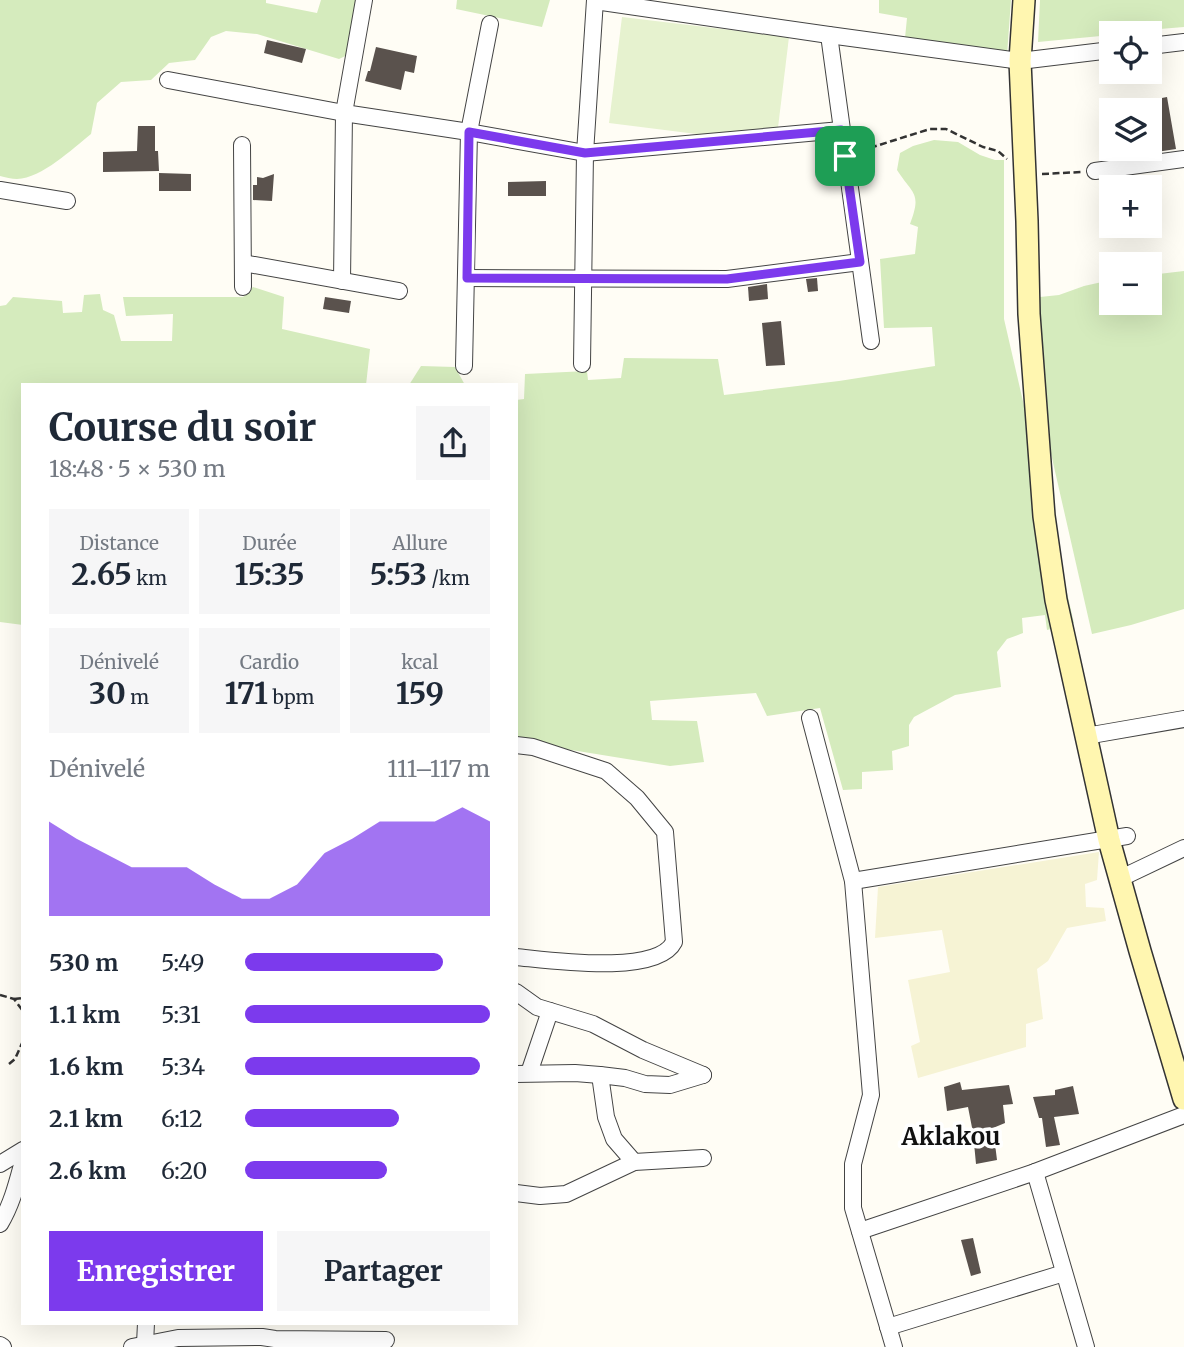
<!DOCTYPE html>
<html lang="fr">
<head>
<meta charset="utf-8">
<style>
	body { margin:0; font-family:Merriweather,serif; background:#f6f6f7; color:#1f2937; height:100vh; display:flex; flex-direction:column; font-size:26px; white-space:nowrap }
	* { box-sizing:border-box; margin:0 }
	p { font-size:23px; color:#747a83 }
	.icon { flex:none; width:38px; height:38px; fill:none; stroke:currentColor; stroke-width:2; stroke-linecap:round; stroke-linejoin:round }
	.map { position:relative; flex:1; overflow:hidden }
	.panel { position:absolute; left:21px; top:383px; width:497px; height:942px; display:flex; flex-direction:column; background:#fff; border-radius:0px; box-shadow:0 7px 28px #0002 }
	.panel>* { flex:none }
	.fabs { position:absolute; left:1099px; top:21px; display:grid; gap:14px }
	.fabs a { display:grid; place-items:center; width:63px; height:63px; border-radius:0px; background:#fff; box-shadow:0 7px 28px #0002; font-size:35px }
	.pin { position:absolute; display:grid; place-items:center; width:60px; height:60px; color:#fff; margin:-30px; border-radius:14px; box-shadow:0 4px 10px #0006 }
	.round { display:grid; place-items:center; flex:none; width:74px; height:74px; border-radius:0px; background:#f6f6f7 }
	.overview { display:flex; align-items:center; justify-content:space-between; height:119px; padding:0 28px }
	h1 { font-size:38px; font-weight:700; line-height:52px }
	.figures { display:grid; grid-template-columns:repeat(3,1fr); gap:10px; height:119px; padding:7px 28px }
	.figures div { display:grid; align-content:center; border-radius:0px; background:#f6f6f7; text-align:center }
	.figures b { font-size:30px; font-weight:700 }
	.figures small { font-size:19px; font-weight:400 }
	.figures p { font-size:19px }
	.chart { height:196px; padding:14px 28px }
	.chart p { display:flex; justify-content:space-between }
	.chart svg { width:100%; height:126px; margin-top:7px; fill:#7c3aed; opacity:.7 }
	.action { display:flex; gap:14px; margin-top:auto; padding:14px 28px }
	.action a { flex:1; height:80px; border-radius:0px; background:#7c3aed; color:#fff; font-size:28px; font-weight:700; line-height:80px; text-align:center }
	.action a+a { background:#f6f6f7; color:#1f2937 }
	ul { padding:0 28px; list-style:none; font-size:23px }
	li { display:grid; grid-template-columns:112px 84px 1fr; align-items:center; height:52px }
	li i { height:18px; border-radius:9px; background:#7c3aed }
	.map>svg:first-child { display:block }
	.farmland { fill:#f6f3d4 }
	.green { fill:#d5ebbd }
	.pitch { fill:#e6f2cf }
	.building { fill:#5a524d }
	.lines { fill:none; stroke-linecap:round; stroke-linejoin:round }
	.street-casing { stroke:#444; stroke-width:18 }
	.secondary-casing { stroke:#333; stroke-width:24 }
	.path { stroke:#333; stroke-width:2.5; stroke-dasharray:7 3.5; stroke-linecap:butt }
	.street { stroke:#fff; stroke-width:16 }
	.secondary { stroke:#fff6b0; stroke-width:21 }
	.route-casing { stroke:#fff; stroke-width:14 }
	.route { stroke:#7c3aed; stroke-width:9 }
	.labels { text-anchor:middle; stroke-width:7; stroke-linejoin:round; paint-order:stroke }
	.quarter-label { font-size:24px; font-weight:bold; fill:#111; stroke:#fff }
</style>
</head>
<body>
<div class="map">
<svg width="1184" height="1347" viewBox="0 0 1184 1347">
	<rect width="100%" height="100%" fill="#fffdf5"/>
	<polygon class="farmland" points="1099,852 1097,880 1085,884 1086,907 1104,908 1106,921 1067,928 1048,961 1037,969 1043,1019 1026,1024 1026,1047 918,1078 911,1046 920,1042 908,980 950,972 942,930 875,938 878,887"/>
	<g class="green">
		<path d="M 0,0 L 266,0 L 266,3 L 317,13 L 321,0 L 368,0 L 358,50 L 339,59 L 257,34 L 226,31 L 211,37 L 195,60 L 169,63 L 151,80 L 121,82 L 97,103 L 91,134 C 72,149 42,178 17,179 C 12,179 5,177 0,176 Z"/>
		<polygon points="457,0 550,0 542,27 456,9"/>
		<polygon points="879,0 1011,0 1007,55 905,38 907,18 879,13"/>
		<polygon points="1040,0 1184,0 1184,27 1111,33 1111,35 1038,42"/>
		<path d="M 934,140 L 958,142 L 980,155 L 995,160 L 1004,160 L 1004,319 L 1074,623 L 1047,630 L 1045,615 L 1022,618 L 1023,633 L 1007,639 L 997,652 L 1001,687 L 955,695 L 914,717 L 909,725 L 909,746 L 892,751 L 893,770 L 862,772 L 862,789 L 843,790 L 820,708 L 767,716 L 756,693 L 650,701 L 652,720 L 697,721 L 704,762 L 670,766 L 516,741 L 516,400 L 524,399 L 525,374 L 587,371 L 588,380 L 621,378 L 624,358 L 718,359 L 724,395 L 839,381 L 935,366 L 932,327 L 884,328 L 880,259 L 915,254 L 918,227 L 910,224 C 922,192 913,195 897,170 L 900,153 L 913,146 Z"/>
		<polygon points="1184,271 1184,609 1131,625 1092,634 1022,326 1021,299 1059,295 1084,286 1111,280 1111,303 1150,303 1150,275"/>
		<polygon points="253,287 284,297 282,329 370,349 366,385 23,385 23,625 0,622 0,306 6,305 13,297 62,301 63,313 82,312 84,295 100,294 103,310 114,315 121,341 172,341 173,314 126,316 123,297 243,297"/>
		<polygon points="421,366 455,367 465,385 409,385"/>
	</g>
	<polygon class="pitch" points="622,17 789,37 776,144 609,123"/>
	<g class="building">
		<polygon points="267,40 306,49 302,63 264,53"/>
		<polygon points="376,47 417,56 414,73 405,71 401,90 365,81 368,71 370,71"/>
		<polygon points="1167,97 1176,149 1150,153 1150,110 1127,110 1126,105"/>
		<polygon points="1111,124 1111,158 1104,159 1099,126"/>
		<polygon points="138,126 155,126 155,151 158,151 159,171 103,172 103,152 137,151"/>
		<polygon points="159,173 191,174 191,191 159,191"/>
		<polygon points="274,174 272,201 253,200 253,185 257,185 257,177 263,178"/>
		<polygon points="546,181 546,196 508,196 508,182"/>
		<polygon points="817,278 818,291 808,292 806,279"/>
		<polygon points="767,284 768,299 749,301 748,287"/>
		<polygon points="325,297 351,301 349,313 323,309"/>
		<polygon points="781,321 785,365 766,366 762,323"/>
		<polygon points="960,1082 962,1090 1009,1085 1013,1104 1003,1105 1005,1123 993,1128 997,1160 976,1164 974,1143 975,1143 968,1107 947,1111 944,1087"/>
		<polygon points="1073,1086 1079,1114 1054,1117 1060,1145 1046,1147 1042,1118 1039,1118 1033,1097 1055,1095 1055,1090"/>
		<polygon points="973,1238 981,1273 971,1276 961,1240"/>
	</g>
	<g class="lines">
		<defs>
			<g id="street">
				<polyline points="595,1 829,35 1020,61 1111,50"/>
				<polyline points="829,35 871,341"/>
				<polyline points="1150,46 1184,42"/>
				<polyline points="168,80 344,113 469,132 585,153 841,130"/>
				<polyline points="242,145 243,287"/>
				<polyline points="1095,171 1184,159"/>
				<polyline points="0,190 67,201"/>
				<polyline points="243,263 399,291"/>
				<polyline points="467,278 727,279 860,262"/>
				<polyline points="342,281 344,113 364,0"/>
				<polyline points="582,364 585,153 595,0"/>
				<polyline points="464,366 469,132 490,24"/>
				<polyline points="810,718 853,881 871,1095 853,1164 853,1208 894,1347"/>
				<polyline points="1086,736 1184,719"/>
				<path d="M 516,745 L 533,747 L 606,771 L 637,798 L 665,832 L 674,942 C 657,976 549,960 516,957"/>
				<polyline points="1119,879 1184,848"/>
				<polyline points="853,881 1127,836"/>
				<polyline points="516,992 537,1007 593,1024 643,1050 703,1075"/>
				<polyline points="529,1073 550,1011"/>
				<polyline points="516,1074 575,1073 600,1075"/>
				<polyline points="634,1162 614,1139 606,1117 600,1075 625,1078 645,1084 670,1085 703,1075"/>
				<polyline points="0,1164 23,1150"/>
				<polyline points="1035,1172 1086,1347"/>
				<polyline points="516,1193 540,1196 566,1194 634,1162 703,1158"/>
				<path d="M 0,1224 C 12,1204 17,1183 23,1161"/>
				<polyline points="860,1231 1035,1172 1184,1115"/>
				<polyline points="888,1327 1064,1273"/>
				<polyline points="145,1344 146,1323"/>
				<polyline points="0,1345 3,1347"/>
				<polyline points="132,1347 178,1338 262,1337 275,1339 386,1340"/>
			</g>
			<polyline id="secondary" points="1024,0 1020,61 1027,221 1029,314 1044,516 1056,600 1109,840 1140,951 1184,1099"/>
		</defs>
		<use href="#street" class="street-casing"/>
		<use href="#secondary" class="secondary-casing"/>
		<g class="path">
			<polyline points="860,151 930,129 946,129 983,147 998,151 1007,159"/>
			<polyline points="1042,174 1081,172"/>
			<polyline points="0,995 14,999 23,1011"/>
			<polyline points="14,999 23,998"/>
			<polyline points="9,1064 15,1059 23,1041"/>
		</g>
		<use href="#street" class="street"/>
		<use href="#secondary" class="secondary"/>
	</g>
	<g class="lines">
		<defs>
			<polygon id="route" points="841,130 860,262 727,279 467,278 469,132 585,153"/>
		</defs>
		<use href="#route" class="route-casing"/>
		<use href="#route" class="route"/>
	</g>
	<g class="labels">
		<g class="quarter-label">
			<text x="951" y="1145">Aklakou</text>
		</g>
	</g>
</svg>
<div class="fabs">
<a><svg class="icon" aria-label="locate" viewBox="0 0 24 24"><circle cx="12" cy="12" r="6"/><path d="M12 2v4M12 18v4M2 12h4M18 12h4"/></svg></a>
<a><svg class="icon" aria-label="layers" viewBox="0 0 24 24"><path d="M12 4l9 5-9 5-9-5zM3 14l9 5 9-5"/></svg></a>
<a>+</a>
<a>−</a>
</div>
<div class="pin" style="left:845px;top:156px;background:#1e9e55"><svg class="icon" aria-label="arrive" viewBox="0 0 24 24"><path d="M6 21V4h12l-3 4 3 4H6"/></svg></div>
<section class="panel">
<div class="overview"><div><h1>Course du soir</h1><p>18:48 · 5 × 530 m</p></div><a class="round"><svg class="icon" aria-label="share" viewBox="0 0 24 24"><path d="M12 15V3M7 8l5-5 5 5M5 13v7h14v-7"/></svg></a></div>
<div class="figures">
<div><p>Distance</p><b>2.65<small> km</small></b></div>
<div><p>Durée</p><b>15:35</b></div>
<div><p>Allure</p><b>5:53<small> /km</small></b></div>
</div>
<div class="figures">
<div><p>Dénivelé</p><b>30<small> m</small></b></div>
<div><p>Cardio</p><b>171<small> bpm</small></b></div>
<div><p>kcal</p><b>159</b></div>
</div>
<div class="chart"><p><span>Dénivelé</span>111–117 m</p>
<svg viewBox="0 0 160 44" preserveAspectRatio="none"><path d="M0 44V11L10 17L20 22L30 27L40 27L50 27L60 33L70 38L80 38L90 33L100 22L110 17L120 11L130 11L140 11L150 6L160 11V44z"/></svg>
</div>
<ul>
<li><b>530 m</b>5:49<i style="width:81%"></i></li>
<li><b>1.1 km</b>5:31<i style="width:100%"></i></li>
<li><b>1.6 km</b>5:34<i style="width:96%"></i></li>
<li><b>2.1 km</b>6:12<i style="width:63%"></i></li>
<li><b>2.6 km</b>6:20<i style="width:58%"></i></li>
</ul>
<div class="action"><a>Enregistrer</a><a>Partager</a></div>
</section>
</div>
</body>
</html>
